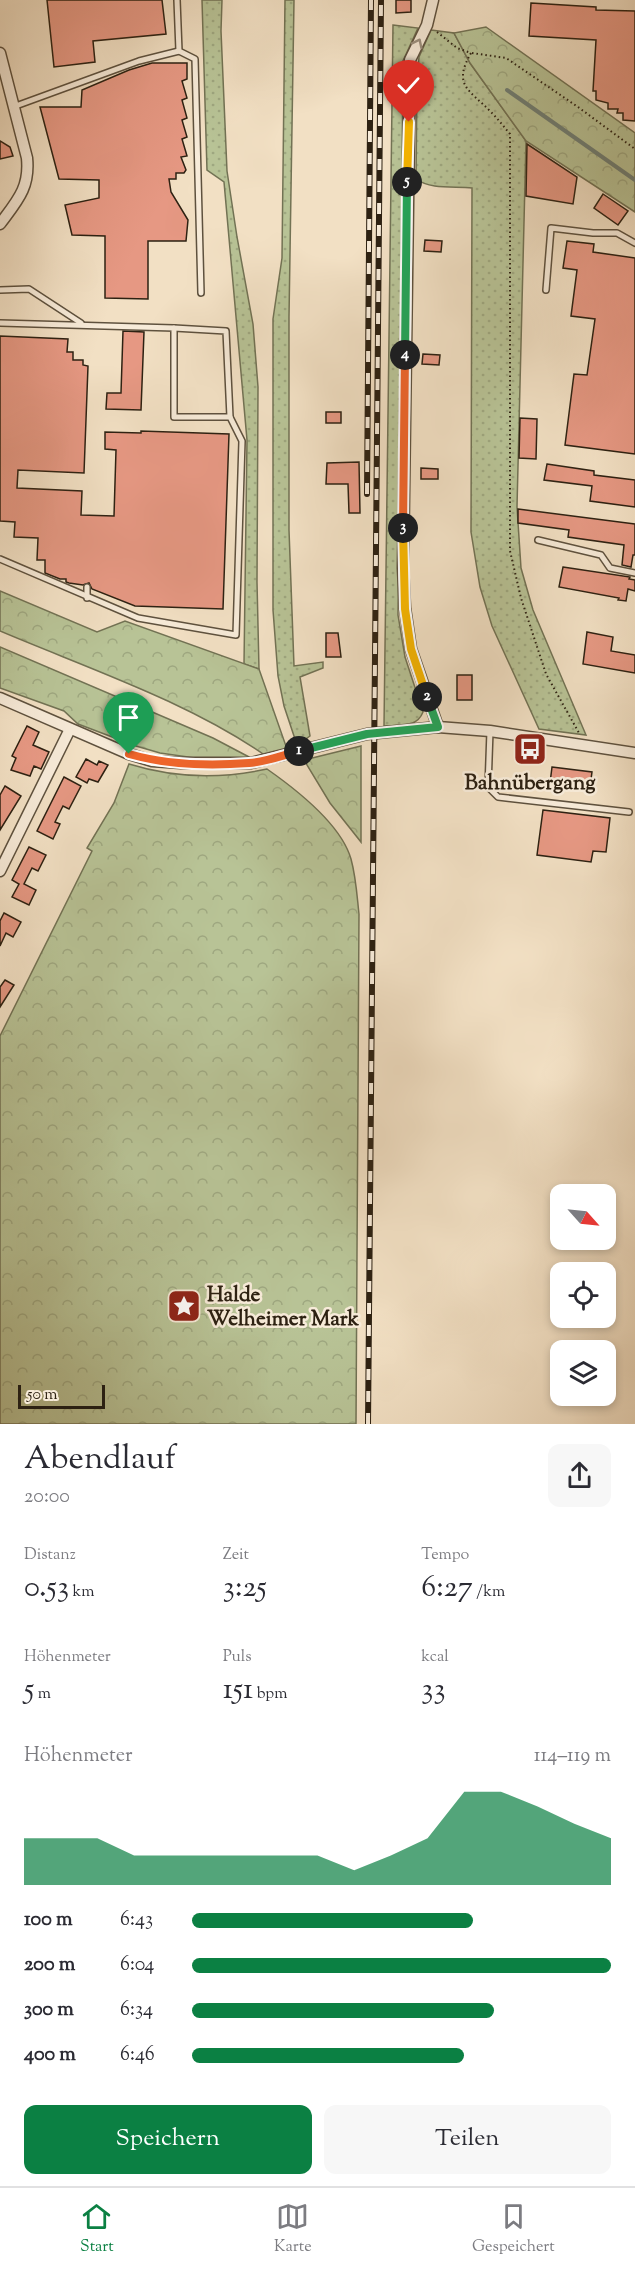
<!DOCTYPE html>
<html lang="de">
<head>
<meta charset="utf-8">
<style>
	body { margin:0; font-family:"Sorts Mill Goudy",serif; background:#f7f7f7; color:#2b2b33; height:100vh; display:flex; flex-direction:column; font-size:22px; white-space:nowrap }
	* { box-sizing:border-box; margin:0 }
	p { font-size:20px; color:#7c7c81 }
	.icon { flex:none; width:33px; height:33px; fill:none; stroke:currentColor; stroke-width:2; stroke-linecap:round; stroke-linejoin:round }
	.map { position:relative; height:1424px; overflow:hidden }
	.details { display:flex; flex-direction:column; background:#fff; flex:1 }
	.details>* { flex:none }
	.needle { width:39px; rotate:117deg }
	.tools { position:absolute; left:550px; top:1184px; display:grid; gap:12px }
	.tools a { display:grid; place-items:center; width:66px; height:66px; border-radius:12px; background:#fff; box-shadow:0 3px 9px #0003; font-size:30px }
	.scale { position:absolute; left:18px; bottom:15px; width:87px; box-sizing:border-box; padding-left:6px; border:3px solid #2d2112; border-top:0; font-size:16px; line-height:21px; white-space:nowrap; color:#2d2112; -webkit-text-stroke:4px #f7ebd9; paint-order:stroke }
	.pin { position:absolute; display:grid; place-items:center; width:51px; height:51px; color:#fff; margin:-62px -26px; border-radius:50% 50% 50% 0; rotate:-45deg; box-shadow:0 0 6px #0007 }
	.pin .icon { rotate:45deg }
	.km { position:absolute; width:30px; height:30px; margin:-15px; border-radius:50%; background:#222; color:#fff; font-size:16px; line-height:30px; text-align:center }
	.round { display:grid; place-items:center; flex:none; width:63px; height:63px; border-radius:12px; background:#f7f7f7 }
	.headline { display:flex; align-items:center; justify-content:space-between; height:102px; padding:0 24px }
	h1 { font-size:33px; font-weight:600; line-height:45px }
	.metrics { display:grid; grid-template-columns:repeat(3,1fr); gap:9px; height:102px; padding:6px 24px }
	.metrics div { display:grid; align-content:center }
	.metrics b { font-size:30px; font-weight:600 }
	.metrics small { font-size:16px; font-weight:400 }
	.metrics p { font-size:16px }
	.chart { height:168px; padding:12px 24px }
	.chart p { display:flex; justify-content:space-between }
	.chart svg { width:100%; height:108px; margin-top:6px; fill:#0b8043; opacity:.7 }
	.cta { display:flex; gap:12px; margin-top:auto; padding:12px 24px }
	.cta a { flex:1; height:69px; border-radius:12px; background:#0b8043; color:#fff; font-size:24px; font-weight:600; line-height:69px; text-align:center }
	.cta a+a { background:#f7f7f7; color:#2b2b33 }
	ul { padding:0 24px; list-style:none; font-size:20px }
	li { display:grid; grid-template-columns:96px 72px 1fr; align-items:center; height:45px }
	li i { height:15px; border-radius:8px; background:#0b8043 }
	.dock { display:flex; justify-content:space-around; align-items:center; height:84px; border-top:2px solid #e1e1e2; background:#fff; font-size:16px; color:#7c7c81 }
	.dock a { display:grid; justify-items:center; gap:3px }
	.dock .on { color:#0b8043 }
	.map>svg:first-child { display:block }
	.grass { fill:url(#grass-dots); stroke:#727254; stroke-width:1.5 }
	.forest { fill:url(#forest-crowns); stroke:#727254; stroke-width:1.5 }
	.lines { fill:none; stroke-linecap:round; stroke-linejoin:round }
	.stream { stroke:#6f7f76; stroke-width:4 }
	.building { fill:#e69883; stroke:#2d2112; stroke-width:1.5 }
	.lane-casing { stroke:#5e513e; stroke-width:8 }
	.street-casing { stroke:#5e513e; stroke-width:13 }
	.path { stroke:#2d2112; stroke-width:2; stroke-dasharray:1.5 3; stroke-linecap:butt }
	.lane { stroke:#f7ebd9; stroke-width:5 }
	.street { stroke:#f7ebd9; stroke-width:10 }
	.rail-casing { stroke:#2d2112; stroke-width:6 }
	.rail { stroke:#f7ebd9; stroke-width:4; stroke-dasharray:11; stroke-linecap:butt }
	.oneway { stroke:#9c907f }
	.split-1-casing { stroke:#fff; stroke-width:12 }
	.split-2-casing { stroke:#fff; stroke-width:12 }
	.split-3-casing { stroke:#fff; stroke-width:12 }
	.split-4-casing { stroke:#fff; stroke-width:12 }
	.split-5-casing { stroke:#fff; stroke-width:12 }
	.split-6-casing { stroke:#fff; stroke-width:12 }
	.split-1 { stroke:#f0652b; stroke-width:8 }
	.split-2 { stroke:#22a559; stroke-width:8 }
	.split-3 { stroke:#f5b400; stroke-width:8 }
	.split-4 { stroke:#f0652b; stroke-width:8 }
	.split-5 { stroke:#22a559; stroke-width:8 }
	.split-6 { stroke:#f5b400; stroke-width:8 }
	.labels { text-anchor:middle; stroke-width:5; stroke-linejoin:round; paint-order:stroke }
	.poi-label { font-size:21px; font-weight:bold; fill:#2d2112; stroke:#f7ebd9 }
</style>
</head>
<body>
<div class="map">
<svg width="635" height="1424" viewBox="0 0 635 1424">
	<defs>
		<pattern id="grass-dots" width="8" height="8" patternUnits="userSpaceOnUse" patternTransform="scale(1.5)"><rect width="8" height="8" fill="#b8c396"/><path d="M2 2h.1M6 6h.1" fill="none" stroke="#9ea780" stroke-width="1.8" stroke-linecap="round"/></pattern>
		<pattern id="forest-crowns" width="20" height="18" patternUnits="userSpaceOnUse" patternTransform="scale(1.5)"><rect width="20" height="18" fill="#b8c396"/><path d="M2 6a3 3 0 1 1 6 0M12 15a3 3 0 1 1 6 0" fill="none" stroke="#9ea780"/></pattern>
	</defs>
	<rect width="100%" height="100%" fill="#f2e0c4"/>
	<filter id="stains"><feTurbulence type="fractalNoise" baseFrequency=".00333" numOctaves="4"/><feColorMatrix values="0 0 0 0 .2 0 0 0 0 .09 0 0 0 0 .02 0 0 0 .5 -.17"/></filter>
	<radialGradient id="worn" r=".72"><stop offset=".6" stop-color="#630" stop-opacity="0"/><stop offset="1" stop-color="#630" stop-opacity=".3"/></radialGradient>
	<g class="grass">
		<polygon points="202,0 222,0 221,31 227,171 237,237 253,324 258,387 257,582 259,669 244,664 247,440 224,182 207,170"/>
		<polygon points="285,0 294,0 289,317 289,530 294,666 323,662 323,668 300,677 310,736 297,745 284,706 278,676 273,610 273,319 282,258"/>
		<path d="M 393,25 L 418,28 L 403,61 L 398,615 L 405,657 L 423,712 C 417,728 400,725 384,726 Z"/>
		<path d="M 431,30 L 454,33 L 470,63 L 526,141 L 517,507 L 521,568 L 533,610 L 586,735 L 539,729 L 492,626 L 480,587 L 471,532 L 472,188 C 455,186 431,190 416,179 L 417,81 L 419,57 Z"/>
	</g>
	<g class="forest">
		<polygon points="486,27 635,133 635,212 526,141 470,63 454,33"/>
		<path d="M 0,591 L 97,632 L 125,621 L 259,669 L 287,749 L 266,756 C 189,702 87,668 0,631 Z"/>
		<polygon points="0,647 213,738 251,758 195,758 160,753 136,746 78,724 64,711 0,688"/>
		<polygon points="361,746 361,842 330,803 304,760"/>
		<path d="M 129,764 C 174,778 221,779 267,769 C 297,790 341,824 351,859 C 356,877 357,896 359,914 L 356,1424 L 0,1424 L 0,1036 L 92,851 L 87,848 L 114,803 Z"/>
	</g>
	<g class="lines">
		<polyline class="stream" points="507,90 635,180"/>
	</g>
	<g class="building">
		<polygon points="47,0 162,0 166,34 93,41 95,62 54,67"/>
		<polygon points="396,0 411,0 411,12 396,13"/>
		<polygon points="531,3 596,7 596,10 635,11 635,121 623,120 623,113 617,113 618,109 608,109 608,103 596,100 596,91 593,91 596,40 529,36"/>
		<polygon points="152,63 187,63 187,79 182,81 187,98 182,100 187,118 182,120 187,137 182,139 187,156 181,157 186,170 184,173 176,173 176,179 169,179 171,192 188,220 186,241 148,241 148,299 105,298 105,236 72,235 65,205 99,198 99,180 59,179 40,107 81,107 82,90 129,70"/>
		<polygon points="0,141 10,147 13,156 0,159"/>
		<polygon points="527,144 577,177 573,204 526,196"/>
		<polygon points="603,194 628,211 618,225 594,208"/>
		<polygon points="425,240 442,241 441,252 424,251"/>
		<polygon points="567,241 594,244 593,252 635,258 635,454 565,445 574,374 587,375 595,319 571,316 577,270 563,268"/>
		<polygon points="123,331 144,332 141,410 106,409 107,393 121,393"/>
		<polygon points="0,336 68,339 67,352 73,352 73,360 83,360 83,365 88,366 84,473 18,470 17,488 82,491 81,515 114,516 116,450 105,449 105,432 141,433 141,431 229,434 223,609 135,606 92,589 89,583 83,585 69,583 66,582 66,579 60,579 45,573 45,560 37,560 38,538 14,537 15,522 0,521"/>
		<polygon points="423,354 440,355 439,365 422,364"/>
		<rect x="326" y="412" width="15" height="11"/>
		<polygon points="520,418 537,419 536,459 519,458"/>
		<polygon points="359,462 360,513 349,513 348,484 326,484 327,463"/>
		<polygon points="547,464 594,471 594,475 635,480 635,507 590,501 592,486 544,480"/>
		<polygon points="421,468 438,469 438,479 421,479"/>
		<polygon points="518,509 635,524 635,555 633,555 631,567 622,565 624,545 568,537 569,530 518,523"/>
		<polygon points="563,567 630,577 629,579 635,580 635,591 628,589 626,601 618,600 619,598 559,587"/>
		<polygon points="587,632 613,637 611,651 635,655 635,673 583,664"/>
		<polygon points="326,633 338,633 341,657 326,657"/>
		<rect x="457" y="675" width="15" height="25"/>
		<polygon points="27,726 39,732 33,745 49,752 41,769 34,766 30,776 11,770 16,758 12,756"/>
		<polygon points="86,759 97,765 99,761 108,765 98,782 89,779 87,783 76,777"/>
		<polygon points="552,767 592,772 590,787 550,783"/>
		<polygon points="64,777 81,786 69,809 63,806 55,822 60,824 53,839 37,831"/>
		<polygon points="5,786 21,796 0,830 0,795"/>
		<polygon points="543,810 610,818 606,852 593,851 591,862 537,855"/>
		<polygon points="29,847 46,855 38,871 32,868 24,884 36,890 29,905 12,897 19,884 12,880"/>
		<polygon points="4,913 21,922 13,937 6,933 0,946 0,921"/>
		<polygon points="5,980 14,985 0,1007 0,987"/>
	</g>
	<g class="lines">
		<defs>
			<g id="lane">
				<polyline points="177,0 179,51 195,59 201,293"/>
				<polyline points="13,107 139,61 179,51"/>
				<polyline points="0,290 29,289 81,323"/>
				<polyline points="546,290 551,228 593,233 617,233 635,243"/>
				<polyline points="0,323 174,328 174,417 230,417 242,441 236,635 138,618 0,559"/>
				<polyline points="174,328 226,331 230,417"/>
				<polyline points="538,540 601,555 610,568 635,573"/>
				<polyline points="87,598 87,587"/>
				<polyline points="490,731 488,787 498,797 629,812"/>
			</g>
			<g id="street">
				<polyline points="433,0 427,25 410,60 403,568 405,608 411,649 438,727"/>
				<path d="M 0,53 L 27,158 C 30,188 17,201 0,224"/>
				<polyline points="0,698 129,754 152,761 181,763 251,763 367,734 438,727 490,731 635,753"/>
				<polyline points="0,871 70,729"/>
			</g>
		</defs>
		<use href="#lane" class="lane-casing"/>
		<use href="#street" class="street-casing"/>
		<g class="path">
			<path d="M 437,32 L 457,48 L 471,53 C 452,86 470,90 491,112 C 498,119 504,127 510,134 L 510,551 L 521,598 L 546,674 L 579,733"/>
			<polyline points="472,53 506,58 578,107 635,149"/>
		</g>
		<use href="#lane" class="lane"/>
		<use href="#street" class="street"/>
		<defs>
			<g id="rail">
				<polyline points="367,494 371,0"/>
				<polyline points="368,1424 381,0"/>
			</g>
		</defs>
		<use href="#rail" class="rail-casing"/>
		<use href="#rail" class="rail"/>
	</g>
	<defs><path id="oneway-chevron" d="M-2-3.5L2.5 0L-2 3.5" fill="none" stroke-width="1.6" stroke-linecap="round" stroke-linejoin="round" transform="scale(1.5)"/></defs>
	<use class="oneway" href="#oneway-chevron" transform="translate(418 43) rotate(-64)"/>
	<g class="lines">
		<defs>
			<path id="split-1" d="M 129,754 C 167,765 209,766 249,763 C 266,762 283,755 299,751"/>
			<polyline id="split-2" points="299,751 367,734 438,727 427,697"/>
			<polyline id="split-3" points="403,528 405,609 411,649 427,697"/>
			<polyline id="split-4" points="403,528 405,355"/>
			<polyline id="split-5" points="405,355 407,182"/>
			<polyline id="split-6" points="407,182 409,122"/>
		</defs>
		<use href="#split-1" class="split-1-casing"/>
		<use href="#split-2" class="split-2-casing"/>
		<use href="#split-3" class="split-3-casing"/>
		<use href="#split-4" class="split-4-casing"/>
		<use href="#split-5" class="split-5-casing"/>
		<use href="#split-6" class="split-6-casing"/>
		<use href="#split-1" class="split-1"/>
		<use href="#split-2" class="split-2"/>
		<use href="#split-3" class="split-3"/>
		<use href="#split-4" class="split-4"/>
		<use href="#split-5" class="split-5"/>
		<use href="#split-6" class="split-6"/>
	</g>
	<defs>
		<symbol id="bus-square" viewBox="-11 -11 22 22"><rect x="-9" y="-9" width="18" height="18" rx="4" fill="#8f2418" stroke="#f7ebd9"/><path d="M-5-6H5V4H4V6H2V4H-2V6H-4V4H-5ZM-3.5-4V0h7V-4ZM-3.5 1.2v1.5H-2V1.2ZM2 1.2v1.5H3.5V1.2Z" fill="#fff"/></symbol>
		<symbol id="sight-square" viewBox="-11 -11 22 22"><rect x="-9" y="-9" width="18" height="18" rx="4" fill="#8f2418" stroke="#f7ebd9"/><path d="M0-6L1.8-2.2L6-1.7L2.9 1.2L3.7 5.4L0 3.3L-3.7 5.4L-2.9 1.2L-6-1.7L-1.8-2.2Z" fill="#fff"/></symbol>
	</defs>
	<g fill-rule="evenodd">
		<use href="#bus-square" x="511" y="730" width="38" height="38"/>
		<use href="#sight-square" x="165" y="1287" width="38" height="38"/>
	</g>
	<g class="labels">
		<g class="poi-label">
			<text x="530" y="789">Bahnübergang</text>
			<text x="207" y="1301" text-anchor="start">Halde<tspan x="207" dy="24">Welheimer Mark</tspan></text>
		</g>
	</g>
	<rect width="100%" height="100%" filter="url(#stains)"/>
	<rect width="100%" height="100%" fill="url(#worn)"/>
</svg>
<div class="tools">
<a><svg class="needle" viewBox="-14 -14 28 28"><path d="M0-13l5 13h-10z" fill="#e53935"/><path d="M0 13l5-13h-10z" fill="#7c7c81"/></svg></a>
<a><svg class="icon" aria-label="locate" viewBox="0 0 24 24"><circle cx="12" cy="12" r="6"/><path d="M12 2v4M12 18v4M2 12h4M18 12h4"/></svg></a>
<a><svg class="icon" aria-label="layers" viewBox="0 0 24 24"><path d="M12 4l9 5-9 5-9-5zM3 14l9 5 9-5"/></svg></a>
</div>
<div class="scale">50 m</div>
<div class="pin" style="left:129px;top:754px;background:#1e9e55"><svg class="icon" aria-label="arrive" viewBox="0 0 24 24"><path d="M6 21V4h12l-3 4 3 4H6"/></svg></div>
<div class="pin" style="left:409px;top:122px;background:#d93025"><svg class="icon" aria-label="check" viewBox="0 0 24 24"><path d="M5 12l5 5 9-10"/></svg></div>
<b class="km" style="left:299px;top:751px">1</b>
<b class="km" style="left:427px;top:697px">2</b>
<b class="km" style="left:403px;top:528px">3</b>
<b class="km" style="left:405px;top:355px">4</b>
<b class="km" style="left:407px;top:182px">5</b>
</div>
<section class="details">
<div class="headline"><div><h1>Abendlauf</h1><p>20:00</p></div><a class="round"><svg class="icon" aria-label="share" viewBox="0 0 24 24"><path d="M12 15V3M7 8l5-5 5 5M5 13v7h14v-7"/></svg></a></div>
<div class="metrics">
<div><p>Distanz</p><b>0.53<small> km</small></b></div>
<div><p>Zeit</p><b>3:25</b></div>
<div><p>Tempo</p><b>6:27<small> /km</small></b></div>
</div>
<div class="metrics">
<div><p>Höhenmeter</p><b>5<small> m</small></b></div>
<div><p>Puls</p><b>151<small> bpm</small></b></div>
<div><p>kcal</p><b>33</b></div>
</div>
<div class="chart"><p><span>Höhenmeter</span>114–119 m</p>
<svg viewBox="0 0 160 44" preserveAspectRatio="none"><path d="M0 44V25L10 25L20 25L30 32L40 32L50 32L60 32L70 32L80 32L90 38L100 32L110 25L120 6L130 6L140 12L150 19L160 25V44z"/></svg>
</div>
<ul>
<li><b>100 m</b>6:43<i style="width:67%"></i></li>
<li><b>200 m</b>6:04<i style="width:100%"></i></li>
<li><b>300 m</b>6:34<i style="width:72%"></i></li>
<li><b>400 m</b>6:46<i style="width:65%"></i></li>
</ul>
<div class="cta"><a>Speichern</a><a>Teilen</a></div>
</section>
<nav class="dock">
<a class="on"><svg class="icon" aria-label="home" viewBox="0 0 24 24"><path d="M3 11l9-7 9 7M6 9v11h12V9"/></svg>Start</a>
<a><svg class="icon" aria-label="map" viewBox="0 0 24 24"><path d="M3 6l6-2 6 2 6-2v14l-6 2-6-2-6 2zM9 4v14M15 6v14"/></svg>Karte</a>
<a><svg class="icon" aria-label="saved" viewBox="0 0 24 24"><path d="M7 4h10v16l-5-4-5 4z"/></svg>Gespeichert</a>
</nav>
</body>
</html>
